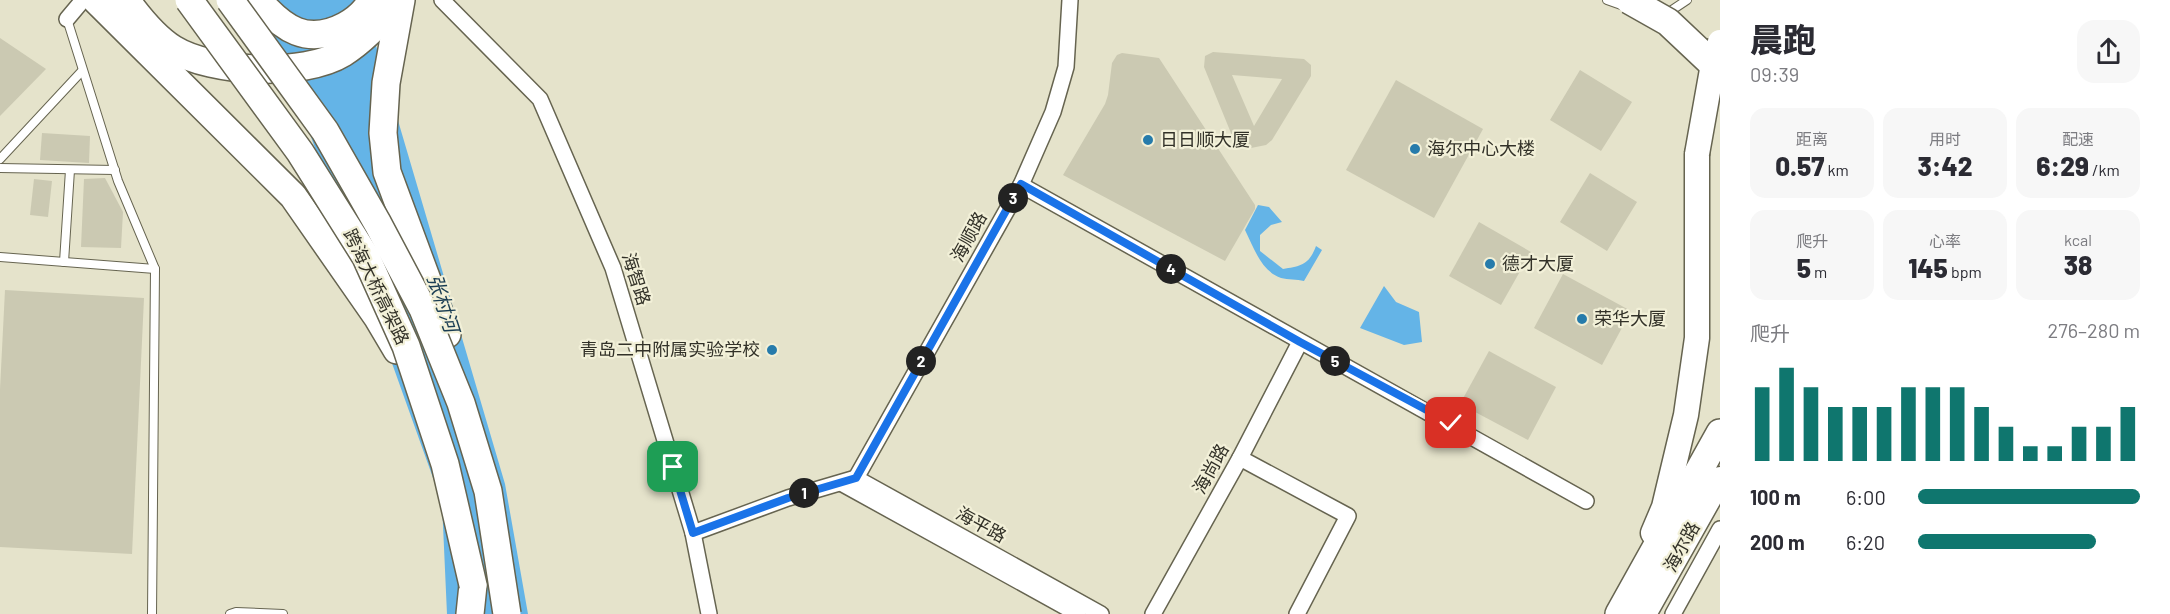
<!DOCTYPE html>
<html lang="zh">
<head>
<meta charset="utf-8">
<style>
	body { margin:0; font-family:Barlow,"Noto Sans SC",sans-serif; background:#f7f7f7; color:#2b2b33; height:100vh; display:flex; flex-direction:column; font-size:22px; white-space:nowrap }
	* { box-sizing:border-box; margin:0 }
	p { font-size:20px; color:#7c7c81 }
	.icon { flex:none; width:33px; height:33px; fill:none; stroke:currentColor; stroke-width:2; stroke-linecap:round; stroke-linejoin:round }
	.map { position:relative; flex:1; overflow:hidden }
	.panel { display:flex; flex-direction:column; background:#fff; width:450px }
	.panel>* { flex:none }
	.pin { position:absolute; display:grid; place-items:center; width:51px; height:51px; color:#fff; margin:-26px; border-radius:12px; box-shadow:0 3px 9px #0006 }
	.km { position:absolute; width:30px; height:30px; margin:-15px; border-radius:50%; background:#222; color:#fff; font-size:16px; line-height:30px; text-align:center }
	.round { display:grid; place-items:center; flex:none; width:63px; height:63px; border-radius:18px; background:#f7f7f7 }
	.headline { display:flex; align-items:center; justify-content:space-between; height:102px; padding:0 30px }
	h1 { font-size:33px; font-weight:800; line-height:45px }
	.metrics { display:grid; grid-template-columns:repeat(3,1fr); gap:9px; height:102px; padding:6px 30px }
	.metrics div { display:grid; align-content:center; border-radius:15px; background:#f7f7f7; text-align:center }
	.metrics b { font-size:26px; font-weight:800 }
	.metrics small { font-size:16px; font-weight:400 }
	.metrics p { font-size:16px }
	.chart { height:168px; padding:12px 30px }
	.chart p { display:flex; justify-content:space-between }
	.chart svg { width:100%; height:108px; margin-top:6px; stroke:#0f766e; stroke-width:6 }
	ul { padding:0 30px; list-style:none; font-size:20px }
	li { display:grid; grid-template-columns:96px 72px 1fr; align-items:center; height:45px }
	li i { height:15px; border-radius:8px; background:#0f766e }
	main { display:flex; flex:1; min-height:0 }
	.map>svg:first-child { display:block }
	.water { fill:#64b4e7 }
	.building { fill:#cbc9b2; fill-rule:evenodd }
	.lines { fill:none; stroke-linecap:round; stroke-linejoin:round }
	.lane-casing { stroke:#666450; stroke-width:10 }
	.street-casing { stroke:#666450; stroke-width:18 }
	.primary-casing { stroke:#666450; stroke-width:27 }
	.highway-casing { stroke:#666450; stroke-width:30 }
	.lane { stroke:#fff; stroke-width:8 }
	.street { stroke:#fff; stroke-width:15 }
	.primary { stroke:#fff; stroke-width:24 }
	.highway { stroke:#fff; stroke-width:27 }
	.primary-bridge-casing { stroke:#666450; stroke-width:27; stroke-linecap:butt }
	.highway-bridge-casing { stroke:#666450; stroke-width:30; stroke-linecap:butt }
	.primary-bridge { stroke:#fff; stroke-width:24 }
	.highway-bridge { stroke:#fff; stroke-width:27 }
	.route-casing { stroke:#fff; stroke-width:12 }
	.route { stroke:#1a73e8; stroke-width:8 }
	.poi-dot { fill:#267bab; stroke:#f2f0d8; stroke-width:2 }
	.labels { text-anchor:middle; stroke-width:4.5; stroke-linejoin:round; paint-order:stroke }
	.poi-label { font-size:18px; fill:#323128; stroke:#f2f0d8; text-anchor:start }
	.street-label { font-size:18px; fill:#323128; stroke:#f2f0d8 }
	.water-label { font-size:20px; font-style:italic; fill:#1a3d53; stroke:#f2f0d8 }
</style>
</head>
<body>
<main>
<div class="map">
<svg width="1720" height="614" viewBox="0 0 1720 614">
	<rect width="100%" height="100%" fill="#e5e3cb"/>
	<g class="water">
		<polygon points="262,0 360,0 369,22 505,484 528,614 447,614 442,503"/>
		<path d="M 1258,205 L 1269,207 L 1282,222 L 1271,225 L 1260,235 L 1260,251 L 1283,269 C 1301,266 1309,265 1316,246 L 1322,250 L 1304,281 C 1297,279 1288,280 1281,278 C 1261,271 1254,248 1245,230 Z"/>
		<polygon points="1384,286 1396,302 1419,312 1422,342 1404,345 1360,328"/>
	</g>
	<g class="building">
		<polygon points="0,38 46,69 0,116"/>
		<path d="M 1213,52 L 1304,59 L 1311,65 L 1311,76 L 1272,140 L 1266,145 L 1251,148 L 1233,138 L 1204,67 L 1205,56 ZM 1232,75 L 1282,79 L 1254,126 Z"/>
		<polygon points="1122,53 1159,58 1255,205 1255,209 1225,261 1063,175 1105,104 1108,95 1112,63 1117,55"/>
		<polygon points="1580,70 1632,102 1601,151 1550,120"/>
		<polygon points="1396,80 1483,129 1434,218 1346,170"/>
		<polygon points="42,133 90,136 89,163 40,160"/>
		<polygon points="1590,173 1637,202 1607,251 1560,222"/>
		<polygon points="105,178 123,212 121,248 81,247 84,179"/>
		<polygon points="34,179 52,181 48,217 30,215"/>
		<polygon points="1479,222 1531,252 1501,305 1449,276"/>
		<polygon points="1563,274 1631,311 1602,365 1534,328"/>
		<polygon points="5,290 144,298 132,554 0,547 0,389"/>
		<polygon points="1489,351 1556,387 1528,440 1460,404"/>
	</g>
	<g class="lines">
		<defs>
			<g id="lane">
				<polyline points="1607,0 1624,6"/>
				<polyline points="1666,14 1687,0"/>
				<polyline points="67,19 118,181 155,269 152,614"/>
				<polyline points="0,159 82,71"/>
				<polyline points="0,168 115,170"/>
				<polyline points="0,257 155,269"/>
				<polyline points="64,262 70,170"/>
				<polyline points="230,614 236,612 283,614"/>
			</g>
			<g id="street">
				<polyline points="442,0 540,99 613,268 693,533 709,614"/>
				<polyline points="67,19 83,0"/>
				<polyline points="1021,185 1586,501"/>
				<polyline points="1240,458 1348,516 1297,614"/>
				<polyline points="856,478 1021,185 1053,112 1066,67 1070,0"/>
				<polyline points="841,483 1078,614"/>
				<polyline points="693,533 788,498 856,478 1101,614"/>
				<polyline points="1153,614 1240,458 1300,342"/>
				<polyline points="1673,614 1720,529"/>
			</g>
			<g id="primary">
				<polyline points="1653,533 1664,507 1686,415 1697,338 1697,154"/>
				<polyline points="1644,614 1720,479"/>
			</g>
			<g id="highway">
				<polyline points="96,0 293,196 378,318 397,350"/>
				<path d="M 126,0 C 139,18 154,37 173,49 C 212,73 304,77 343,53 C 365,39 382,19 400,0"/>
				<path d="M 258,0 C 283,29 307,46 345,26 C 356,20 366,11 372,0"/>
				<polyline points="401,0 386,83 383,133 387,172 447,334"/>
				<polyline points="470,614 473,585"/>
				<polyline points="1619,614 1720,433"/>
			</g>
		</defs>
		<use href="#lane" class="lane-casing"/>
		<use href="#street" class="street-casing"/>
		<use href="#primary" class="primary-casing"/>
		<use href="#highway" class="highway-casing"/>
		<use href="#lane" class="lane"/>
		<use href="#street" class="street"/>
		<use href="#primary" class="primary"/>
		<use href="#highway" class="highway"/>
		<defs>
			<polyline id="primary-bridge" points="1697,154 1713,64 1720,42"/>
			<g id="highway-bridge">
				<polyline points="189,0 300,152 366,257 406,346 445,464 473,585"/>
				<polyline points="230,0 325,131 378,224 423,309 461,403 488,491 507,614"/>
				<polyline points="1629,0 1668,22 1720,71"/>
			</g>
		</defs>
		<use href="#primary-bridge" class="primary-bridge-casing"/>
		<use href="#highway-bridge" class="highway-bridge-casing"/>
		<use href="#primary-bridge" class="primary-bridge"/>
		<use href="#highway-bridge" class="highway-bridge"/>
	</g>
	<g class="lines">
		<defs>
			<polyline id="route" points="673,467 693,533 788,498 856,478 1021,184 1300,342 1451,423"/>
		</defs>
		<use href="#route" class="route-casing"/>
		<use href="#route" class="route"/>
	</g>
	<g class="poi-dot">
		<circle cx="1148" cy="140" r="6"/>
		<circle cx="1415" cy="149" r="6"/>
		<circle cx="1490" cy="264" r="6"/>
		<circle cx="1582" cy="319" r="6"/>
		<circle cx="772" cy="350" r="6"/>
	</g>
	<g class="labels">
		<g class="poi-label">
			<text x="1160" y="146">日日顺大厦</text>
			<text x="1427" y="155">海尔中心大楼</text>
			<text x="1502" y="270">德才大厦</text>
			<text x="1594" y="325">荣华大厦</text>
			<text x="760" y="356" text-anchor="end">青岛二中附属实验学校</text>
		</g>
		<g class="street-label">
			<text transform="translate(969 237) rotate(-61)" y="6">海顺路</text>
			<text transform="translate(636 279) rotate(72)" y="6">海智路</text>
			<text transform="translate(376 287) rotate(64)" y="6">跨海大桥高架路</text>
			<text transform="translate(1211 469) rotate(-61)" y="6">海尚路</text>
			<text transform="translate(981 525) rotate(29)" y="6">海平路</text>
			<text transform="translate(1682 547) rotate(-61)" y="6">海尔路</text>
		</g>
		<g class="water-label">
			<text transform="translate(443 303) rotate(72)" y="7">张村河</text>
		</g>
	</g>
</svg>
<div class="pin" style="left:673px;top:467px;background:#1e9e55"><svg class="icon" aria-label="arrive" viewBox="0 0 24 24"><path d="M6 21V4h12l-3 4 3 4H6"/></svg></div>
<div class="pin" style="left:1451px;top:423px;background:#d93025"><svg class="icon" aria-label="check" viewBox="0 0 24 24"><path d="M5 12l5 5 9-10"/></svg></div>
<b class="km" style="left:804px;top:493px">1</b>
<b class="km" style="left:921px;top:361px">2</b>
<b class="km" style="left:1013px;top:198px">3</b>
<b class="km" style="left:1171px;top:269px">4</b>
<b class="km" style="left:1335px;top:361px">5</b>
</div>
<section class="panel">
<div class="headline"><div><h1>晨跑</h1><p>09:39</p></div><a class="round"><svg class="icon" aria-label="share" viewBox="0 0 24 24"><path d="M12 15V3M7 8l5-5 5 5M5 13v7h14v-7"/></svg></a></div>
<div class="metrics">
<div><p>距离</p><b>0.57<small> km</small></b></div>
<div><p>用时</p><b>3:42</b></div>
<div><p>配速</p><b>6:29<small> /km</small></b></div>
</div>
<div class="metrics">
<div><p>爬升</p><b>5<small> m</small></b></div>
<div><p>心率</p><b>145<small> bpm</small></b></div>
<div><p>kcal</p><b>38</b></div>
</div>
<div class="chart"><p><span>爬升</span>276–280 m</p>
<svg viewBox="0 0 160 44" preserveAspectRatio="none"><path d="M5 44V14M15 44V6M25 44V14M35 44V22M45 44V22M55 44V22M65 44V14M75 44V14M85 44V14M95 44V22M105 44V30M115 44V38M125 44V38M135 44V30M145 44V30M155 44V22"/></svg>
</div>
<ul>
<li><b>100 m</b>6:00<i style="width:100%"></i></li>
<li><b>200 m</b>6:20<i style="width:80%"></i></li>
</ul>
</section>
</main>
</body>
</html>
